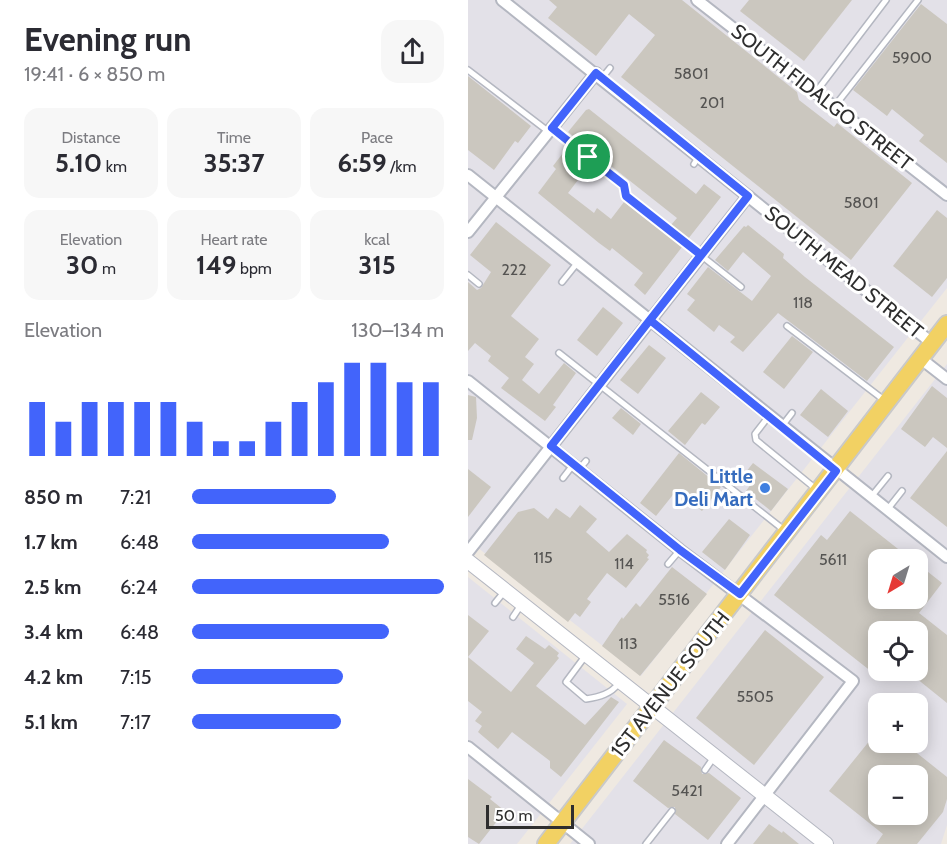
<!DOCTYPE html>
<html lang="en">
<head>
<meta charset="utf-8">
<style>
	body { margin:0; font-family:Cabin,sans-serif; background:#f7f7f7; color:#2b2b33; height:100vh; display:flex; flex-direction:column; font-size:22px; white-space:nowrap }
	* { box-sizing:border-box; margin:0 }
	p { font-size:20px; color:#7c7c81 }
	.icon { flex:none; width:33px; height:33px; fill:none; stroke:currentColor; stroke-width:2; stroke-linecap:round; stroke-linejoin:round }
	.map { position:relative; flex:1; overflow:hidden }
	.details { display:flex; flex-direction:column; background:#fff; width:468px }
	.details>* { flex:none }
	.needle { width:39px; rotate:218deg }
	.fabs { position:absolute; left:400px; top:549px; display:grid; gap:12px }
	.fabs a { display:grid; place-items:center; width:60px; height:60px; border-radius:12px; background:#fff; box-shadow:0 3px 15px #0003; font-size:30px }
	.scale { position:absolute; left:18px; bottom:15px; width:88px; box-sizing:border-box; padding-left:6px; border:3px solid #2e2e2e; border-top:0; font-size:16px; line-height:21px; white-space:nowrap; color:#2e2e2e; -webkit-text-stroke:4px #fff; paint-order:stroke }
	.pin { position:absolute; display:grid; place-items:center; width:51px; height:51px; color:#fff; margin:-26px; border:3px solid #fff; border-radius:50%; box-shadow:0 2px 6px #0007 }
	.round { display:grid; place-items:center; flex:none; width:63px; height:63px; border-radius:18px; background:#f7f7f7 }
	.summary { display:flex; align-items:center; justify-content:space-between; height:102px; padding:0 24px }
	h1 { font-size:33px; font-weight:700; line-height:45px }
	.figures { display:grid; grid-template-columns:repeat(3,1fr); gap:9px; height:102px; padding:6px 24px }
	.figures div { display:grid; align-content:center; border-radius:15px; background:#f7f7f7; text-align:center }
	.figures b { font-size:26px; font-weight:700 }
	.figures small { font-size:16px; font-weight:400 }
	.figures p { font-size:16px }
	.chart { height:168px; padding:12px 24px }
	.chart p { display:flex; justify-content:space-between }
	.chart svg { width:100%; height:108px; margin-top:6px; stroke:#4264fb; stroke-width:6 }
	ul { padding:0 24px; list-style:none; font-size:20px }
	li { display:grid; grid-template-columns:96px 72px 1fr; align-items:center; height:45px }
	li i { height:15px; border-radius:8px; background:#4264fb }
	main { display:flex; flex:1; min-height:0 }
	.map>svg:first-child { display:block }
	.industrial { fill:#e3e1e8; fill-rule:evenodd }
	.building { fill:#cbc7bf; fill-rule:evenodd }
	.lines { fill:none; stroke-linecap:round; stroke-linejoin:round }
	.service-casing { stroke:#b4b7c1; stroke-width:8 }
	.minor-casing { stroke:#b4b7c1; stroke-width:14 }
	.tertiary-casing { stroke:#b4b7c1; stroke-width:16 }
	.primary-casing { stroke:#c9c9c9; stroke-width:20 }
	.service { stroke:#fff; stroke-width:5 }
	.minor { stroke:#fff; stroke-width:10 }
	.tertiary { stroke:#fff; stroke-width:14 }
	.primary { stroke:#f2d163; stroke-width:16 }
	.route-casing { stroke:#fff; stroke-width:12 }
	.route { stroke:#4264fb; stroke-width:8 }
	.shop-dot { fill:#3f7fe0; stroke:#fff; stroke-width:2 }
	.labels { text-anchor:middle; stroke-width:6; stroke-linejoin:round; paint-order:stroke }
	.number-label { font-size:16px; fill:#555452 }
	.street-label { font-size:20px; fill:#2e2e2e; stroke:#fff }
	.shop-label { font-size:20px; font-weight:bold; fill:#366cbe; stroke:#fff; text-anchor:end }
</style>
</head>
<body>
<main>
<section class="details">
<div class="summary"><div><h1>Evening run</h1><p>19:41 · 6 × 850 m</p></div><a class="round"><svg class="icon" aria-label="share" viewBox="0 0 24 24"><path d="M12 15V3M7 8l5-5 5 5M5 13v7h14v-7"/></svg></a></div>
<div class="figures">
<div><p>Distance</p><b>5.10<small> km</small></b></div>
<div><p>Time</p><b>35:37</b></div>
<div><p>Pace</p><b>6:59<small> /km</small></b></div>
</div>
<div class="figures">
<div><p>Elevation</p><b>30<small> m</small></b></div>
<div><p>Heart rate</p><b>149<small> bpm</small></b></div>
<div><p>kcal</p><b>315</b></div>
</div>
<div class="chart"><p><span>Elevation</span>130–134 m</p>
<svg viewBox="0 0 160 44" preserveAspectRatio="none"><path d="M5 44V22M15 44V30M25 44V22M35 44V22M45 44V22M55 44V22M65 44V30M75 44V38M85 44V38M95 44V30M105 44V22M115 44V14M125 44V6M135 44V6M145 44V14M155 44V14"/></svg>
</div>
<ul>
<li><b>850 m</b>7:21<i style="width:57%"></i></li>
<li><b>1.7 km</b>6:48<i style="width:78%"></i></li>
<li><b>2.5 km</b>6:24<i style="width:100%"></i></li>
<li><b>3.4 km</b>6:48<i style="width:78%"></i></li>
<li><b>4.2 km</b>7:15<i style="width:60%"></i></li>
<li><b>5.1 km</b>7:17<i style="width:59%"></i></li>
</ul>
</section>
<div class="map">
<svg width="479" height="844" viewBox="0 0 479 844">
	<rect width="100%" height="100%" fill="#efe9e1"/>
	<g class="industrial">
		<polygon points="0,0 479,0 479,288 173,676 0,540"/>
		<path d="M 479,364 L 479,825 L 473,844 L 102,844 ZM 411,560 L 450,560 L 450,598 L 411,598 ZM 411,632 L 450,632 L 450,670 L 411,670 ZM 411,704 L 450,704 L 450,742 L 411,742 ZM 411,776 L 450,776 L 450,814 L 411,814 Z"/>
		<polygon points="0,577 159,704 49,844 0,844"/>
	</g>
	<g class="building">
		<polygon points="81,0 214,0 329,92 331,100 366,127 369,123 444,183 383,260 153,77 187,35 161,14 128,56 80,18 89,7"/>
		<polygon points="281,0 384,0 336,61 272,11"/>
		<polygon points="453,4 479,24 479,163 451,141 456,135 424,109 419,116 385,90"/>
		<polygon points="0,76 63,126 50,143 47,141 26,170 0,150"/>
		<polygon points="121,109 228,194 236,184 253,197 220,239 203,225 209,218 100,132 118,110"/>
		<polygon points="95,153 117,171 100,193 126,213 129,208 143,219 156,202 214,247 177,295 166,285 175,273 144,248 142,251 131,243 70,193 88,169 85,166"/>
		<polygon points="469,210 479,218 479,278 464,297 425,266"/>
		<polygon points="28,222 83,265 43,316 71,339 57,357 66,364 54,380 71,394 96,363 108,373 85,405 88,407 77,421 33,388 41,378 20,361 23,356 7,343 0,351 0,282 9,290 13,288 23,272 2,255"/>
		<polygon points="280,225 316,254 315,258 337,277 426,347 399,381 310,313 275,352 262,342 267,337 251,325 246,332 219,310 227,300 219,294 240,267 284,301 303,276 275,252 260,271 247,260 276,226 278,227"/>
		<polygon points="135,307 155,323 129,356 109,340"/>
		<polygon points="324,336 345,352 316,389 295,372"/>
		<polygon points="181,345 198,358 170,394 152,380"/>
		<polygon points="464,386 479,398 479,448 465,437 457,447 433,429"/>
		<polygon points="353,389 380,411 360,437 332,415"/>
		<polygon points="233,392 252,407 237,425 234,423 217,445 200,431"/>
		<polygon points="0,395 8,397 9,418 4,440 0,440"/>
		<polygon points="153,408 173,424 165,435 144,418"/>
		<polygon points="479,451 479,527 442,498"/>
		<polygon points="211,453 253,487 234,511 208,491 188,516 172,503"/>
		<polygon points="285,463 320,489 303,511 278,491 283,484 274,477"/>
		<polygon points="0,469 23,487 0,517"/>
		<polygon points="112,505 129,519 118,532 141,552 159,534 179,550 178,552 181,555 179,558 181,559 158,588 139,573 119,599 123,602 112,617 107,613 100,622 16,555 50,512 66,508 80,519 88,508 102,518"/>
		<polygon points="382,511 444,560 411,560 411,598 450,598 450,564 474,583 451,613 479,635 479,703 438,670 450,670 450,632 411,632 411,663 404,672 306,595 353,535 359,540"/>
		<polygon points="261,519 282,535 257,570 234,552"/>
		<polygon points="204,567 239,594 172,676 134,646 154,617 155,619 168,603 172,607"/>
		<polygon points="0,615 21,631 0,657 43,692 66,663 48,649 58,636 77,649 81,645 91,653 89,656 91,658 68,686 117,725 143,697 151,702 93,777 82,768 82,761 44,732 30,749 10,732 14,726 7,721 14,712 0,701"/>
		<polygon points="297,630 356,677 286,765 228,718"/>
		<path d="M 411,729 L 411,742 L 435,742 L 479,777 L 479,799 L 475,812 L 449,844 L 408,844 L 415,834 L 361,791 ZM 411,776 L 450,776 L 450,814 L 411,814 Z"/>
		<polygon points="196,740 233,767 234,774 241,773 273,798 240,840 207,814 207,807 200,808 165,781"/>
		<polygon points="0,779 24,797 22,799 37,811 11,844 0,837"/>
		<polygon points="301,824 314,833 315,831 331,844 285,844"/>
	</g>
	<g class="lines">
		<defs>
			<g id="service">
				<polyline points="0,70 81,132"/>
				<polyline points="134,78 142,68"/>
				<polyline points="348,92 418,0"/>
				<polyline points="366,107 450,0"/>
				<polyline points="84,128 156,185 158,196 273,287"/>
				<polyline points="226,164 231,156"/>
				<polyline points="0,275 11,284"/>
				<polyline points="94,282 110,262"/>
				<polyline points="319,326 416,400"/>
				<polyline points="91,353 316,530"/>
				<polyline points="301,416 287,434 288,440 348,489"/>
				<polyline points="314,426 324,413"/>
				<polyline points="112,468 118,461"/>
				<polyline points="95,478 105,465"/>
				<polyline points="403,497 420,476"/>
				<polyline points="419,510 434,491"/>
				<polyline points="200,564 212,550"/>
				<polyline points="27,603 36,592"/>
				<polyline points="45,617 53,605"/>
				<path d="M 118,655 L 98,682 L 118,699 C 131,697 143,694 151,683"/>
				<polyline points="237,770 246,757"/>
				<polyline points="178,844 204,811"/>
			</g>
			<g id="minor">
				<polyline points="34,0 464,343"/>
				<polyline points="229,0 479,195"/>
				<polyline points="0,175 479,557"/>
				<polyline points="0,232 128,73"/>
				<polyline points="452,358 479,379"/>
				<polyline points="0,381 212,550 385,681 259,844"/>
				<polyline points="0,552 280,196"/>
				<polyline points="0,747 121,844"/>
			</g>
			<polyline id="tertiary" points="0,561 358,844"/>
			<polyline id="primary" points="78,844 479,324"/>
		</defs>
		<use href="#service" class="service-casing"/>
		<use href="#minor" class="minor-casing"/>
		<use href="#tertiary" class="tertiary-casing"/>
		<use href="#primary" class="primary-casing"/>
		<use href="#service" class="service"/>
		<use href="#minor" class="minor"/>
		<use href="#tertiary" class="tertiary"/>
		<use href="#primary" class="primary"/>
	</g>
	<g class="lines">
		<defs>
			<polyline id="route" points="120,157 156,185 158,196 233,255 83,446 212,550 272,594 368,471 182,320 280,196 128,73 84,128 120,157"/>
		</defs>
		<use href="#route" class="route-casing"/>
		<use href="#route" class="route"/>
	</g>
	<circle class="shop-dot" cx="297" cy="488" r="6"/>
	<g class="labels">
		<g class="number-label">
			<text x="444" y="63">5900</text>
			<text x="223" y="79">5801</text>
			<text x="244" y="108">201</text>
			<text x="393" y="208">5801</text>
			<text x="46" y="275">222</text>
			<text x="335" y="308">118</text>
			<text x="75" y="563">115</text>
			<text x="365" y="565">5611</text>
			<text x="156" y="569">114</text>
			<text x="206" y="605">5516</text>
			<text x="160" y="649">113</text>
			<text x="287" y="702">5505</text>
			<text x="219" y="796">5421</text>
		</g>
		<g class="street-label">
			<text transform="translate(354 97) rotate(38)" y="7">SOUTH FIDALGO STREET</text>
			<text transform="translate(376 272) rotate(39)" y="7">SOUTH MEAD STREET</text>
			<text transform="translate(202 684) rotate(-52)" y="7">1ST AVENUE SOUTH</text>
		</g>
		<g class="shop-label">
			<text x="285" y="483">Little<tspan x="285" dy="23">Deli Mart</tspan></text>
		</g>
	</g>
</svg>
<div class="fabs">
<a><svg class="needle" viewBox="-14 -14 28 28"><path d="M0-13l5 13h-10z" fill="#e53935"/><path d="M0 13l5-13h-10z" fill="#7c7c81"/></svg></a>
<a><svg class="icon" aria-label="locate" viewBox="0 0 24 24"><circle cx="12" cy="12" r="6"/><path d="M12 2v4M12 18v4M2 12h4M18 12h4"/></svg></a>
<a>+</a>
<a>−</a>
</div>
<div class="scale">50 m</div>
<div class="pin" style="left:120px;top:157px;background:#1e9e55"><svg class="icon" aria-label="arrive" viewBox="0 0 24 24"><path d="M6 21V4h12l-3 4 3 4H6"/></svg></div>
</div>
</main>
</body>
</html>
